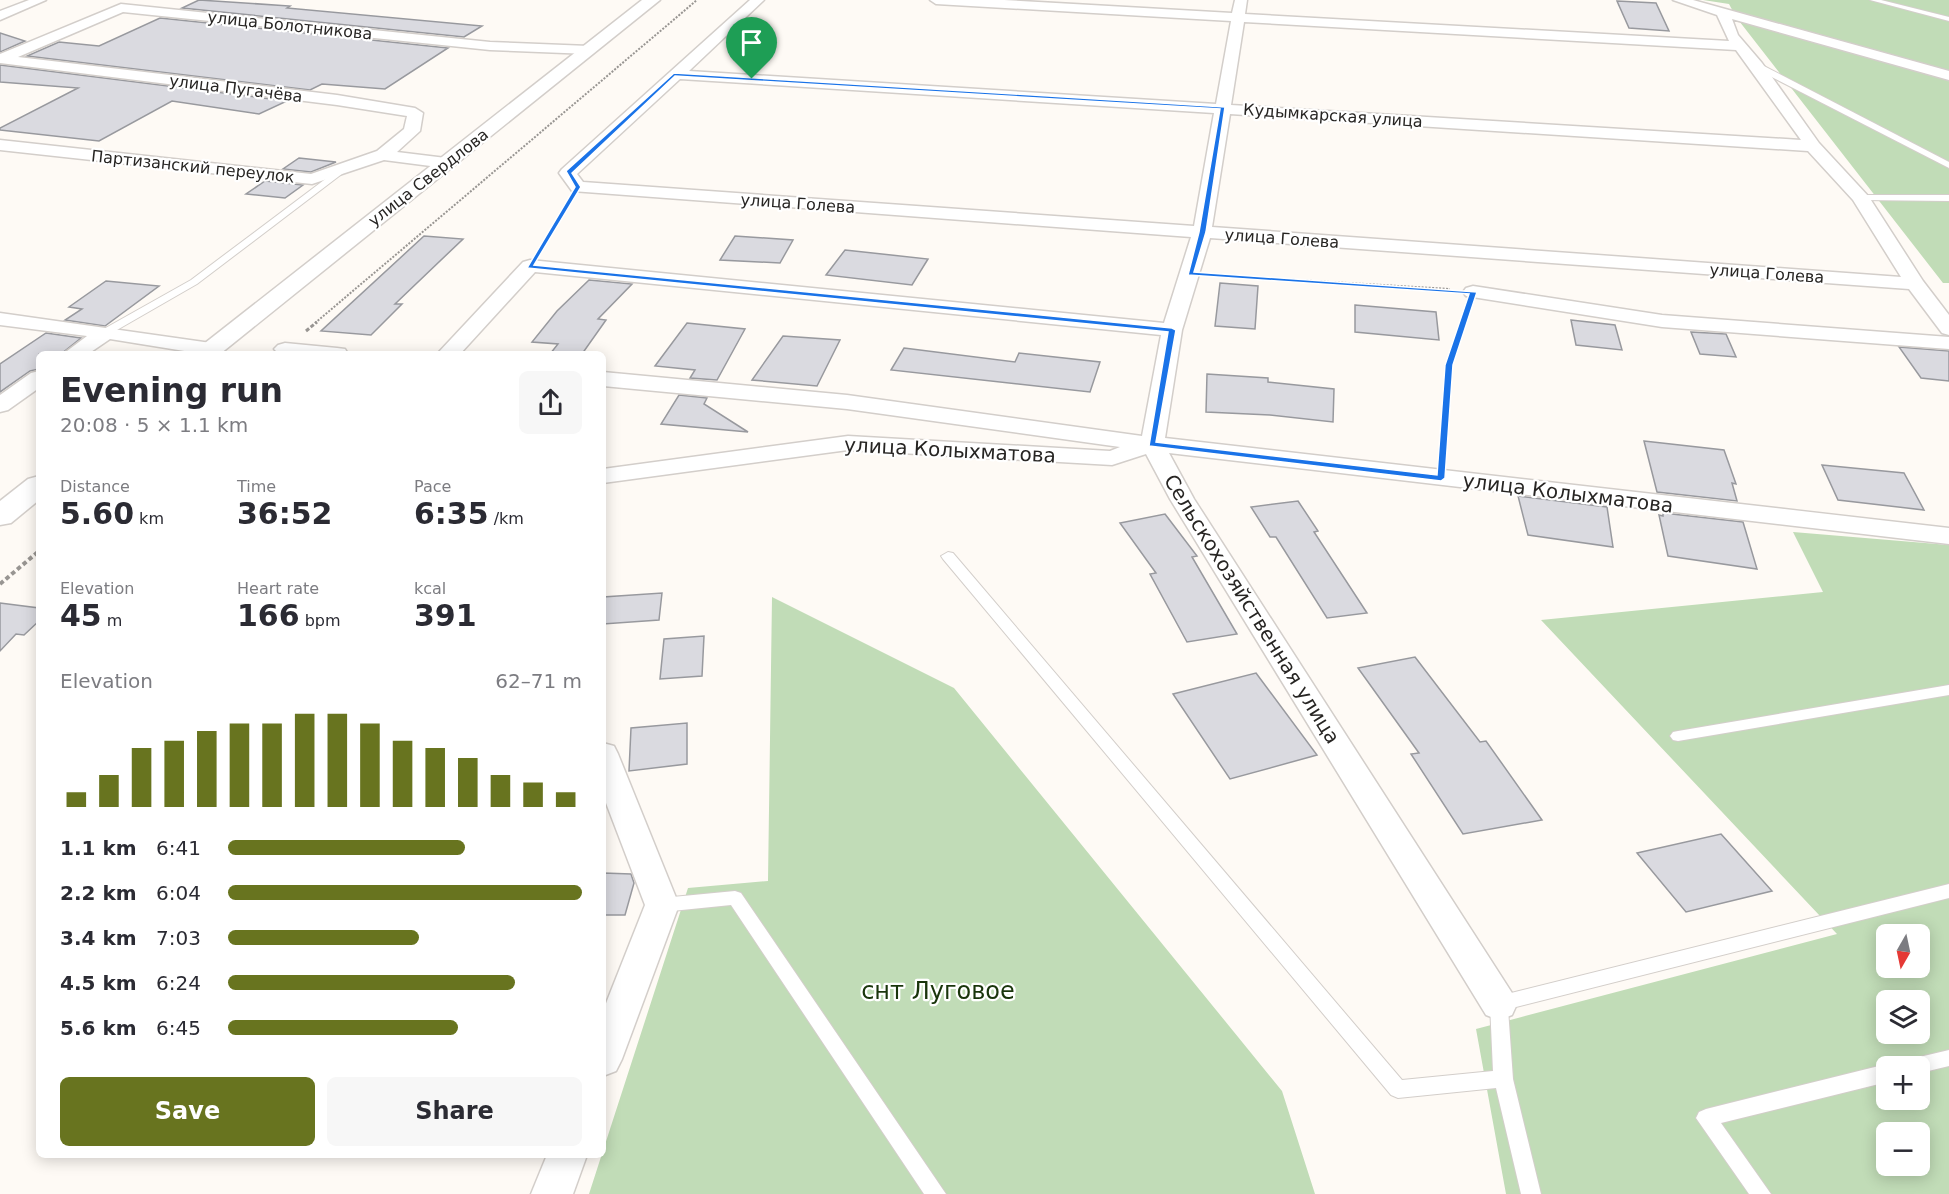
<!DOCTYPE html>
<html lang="en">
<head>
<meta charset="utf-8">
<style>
	body { margin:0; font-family:"DejaVu Sans",sans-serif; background:#f7f7f7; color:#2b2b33; height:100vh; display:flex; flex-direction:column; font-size:22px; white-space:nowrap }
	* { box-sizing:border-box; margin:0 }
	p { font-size:20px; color:#7c7c81 }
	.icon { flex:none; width:33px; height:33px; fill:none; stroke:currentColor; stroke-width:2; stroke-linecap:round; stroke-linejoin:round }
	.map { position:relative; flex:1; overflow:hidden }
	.side { position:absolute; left:36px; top:351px; width:570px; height:807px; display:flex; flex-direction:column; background:#fff; border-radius:9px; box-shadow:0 3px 15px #0003 }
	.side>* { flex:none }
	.needle { width:39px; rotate:189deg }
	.fabs { position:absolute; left:1876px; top:924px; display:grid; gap:12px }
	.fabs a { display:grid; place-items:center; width:54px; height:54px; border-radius:9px; background:#fff; box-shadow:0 3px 15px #0003; font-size:30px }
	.pin { position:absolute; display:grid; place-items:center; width:51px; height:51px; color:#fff; margin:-62px -26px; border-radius:50% 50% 50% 0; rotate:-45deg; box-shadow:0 0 6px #0007 }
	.pin .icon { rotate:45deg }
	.round { display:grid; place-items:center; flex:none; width:63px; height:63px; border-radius:9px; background:#f7f7f7 }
	.headline { display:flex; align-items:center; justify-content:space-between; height:102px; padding:0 24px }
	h1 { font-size:33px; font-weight:800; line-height:45px }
	.stats { display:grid; grid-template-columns:repeat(3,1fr); gap:9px; height:102px; padding:6px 24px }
	.stats div { display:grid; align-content:center }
	.stats b { font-size:30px; font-weight:800 }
	.stats small { font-size:16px; font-weight:400 }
	.stats p { font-size:16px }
	.chart { height:168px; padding:12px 24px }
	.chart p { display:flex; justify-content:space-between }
	.chart svg { width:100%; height:108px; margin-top:6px; stroke:#68741f; stroke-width:6 }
	.action { display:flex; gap:12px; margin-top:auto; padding:12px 24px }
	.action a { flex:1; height:69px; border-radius:9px; background:#68741f; color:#fff; font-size:24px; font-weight:800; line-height:69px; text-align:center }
	.action a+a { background:#f7f7f7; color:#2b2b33 }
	ul { padding:0 24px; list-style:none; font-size:20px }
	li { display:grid; grid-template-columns:96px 72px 1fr; align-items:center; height:45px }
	li i { height:15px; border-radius:8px; background:#68741f }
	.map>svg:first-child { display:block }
	.green { fill:#c1dcb7; fill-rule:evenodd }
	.building { fill:#dadae0; stroke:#98999e; stroke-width:1.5 }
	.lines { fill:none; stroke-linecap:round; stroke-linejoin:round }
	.service-casing { stroke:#d3ceca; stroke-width:2 }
	.minor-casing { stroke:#d3ceca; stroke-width:3 }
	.secondary-casing { stroke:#d3ceca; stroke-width:3 }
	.path-far2 { stroke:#989592; stroke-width:2; stroke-dasharray:2 1.5; stroke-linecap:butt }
	.path-far1 { stroke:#989592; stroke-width:3; stroke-dasharray:4 2; stroke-linecap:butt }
	.path { stroke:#989592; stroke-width:4; stroke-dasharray:4.5 3; stroke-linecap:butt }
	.service { fill:#fff; fill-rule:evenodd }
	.minor { fill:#fff; fill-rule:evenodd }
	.secondary { fill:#fff; fill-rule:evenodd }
	.route { fill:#1a73e8; stroke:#fff; stroke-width:1.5; fill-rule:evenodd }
	.labels { text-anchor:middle; stroke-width:4.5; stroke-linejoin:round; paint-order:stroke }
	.far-street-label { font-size:16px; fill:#272523; stroke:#fff }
	.street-label { font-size:20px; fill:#272523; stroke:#fff }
	.near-park-label { font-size:24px; fill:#19350b; stroke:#fff }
</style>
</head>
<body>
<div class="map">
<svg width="1949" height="1194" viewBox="0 0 1949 1194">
	<rect width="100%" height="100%" fill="#fefaf5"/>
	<g class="green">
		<polygon points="1703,0 1949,0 1949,283 1943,283 1736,17 1729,4"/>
		<path d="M 1793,532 L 1949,545 L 1949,1194 L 1506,1194 L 1476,1029 L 1837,934 L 1541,620 L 1823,592 ZM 1887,934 L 1920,934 L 1920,968 L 1887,968 ZM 1887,1000 L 1920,1000 L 1920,1034 L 1887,1034 ZM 1887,1066 L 1920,1066 L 1920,1100 L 1887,1100 ZM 1887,1132 L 1920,1132 L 1920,1166 L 1887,1166 Z"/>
		<polygon points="772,597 954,688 1282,1091 1315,1194 589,1194 688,888 768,881"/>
	</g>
	<g class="building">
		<polygon points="199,0 290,6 287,8 482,26 464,37 182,8"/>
		<polygon points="1617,1 1656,3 1669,31 1629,28"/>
		<polygon points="160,18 448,48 385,89 322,84 310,90 27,56 59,42 99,46"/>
		<polygon points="0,33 25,41 0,52"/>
		<polygon points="0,65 287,101 259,114 172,101 99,141 0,130 0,128 78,88 0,82"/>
		<polygon points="299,158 336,162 311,172 283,169"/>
		<polygon points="265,181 303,185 285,198 246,194"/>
		<polygon points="424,236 463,239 395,304 402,304 371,335 321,331"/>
		<polygon points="735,236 793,240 780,263 720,260"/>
		<polygon points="845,250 928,259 912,285 826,275"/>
		<polygon points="589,280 632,284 598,319 606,320 582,354 550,354 558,344 532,342 557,311"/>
		<polygon points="106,281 159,286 105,326 65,320 82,309 69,307"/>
		<polygon points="1220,283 1258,286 1255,329 1215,326"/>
		<polygon points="1355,305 1436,312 1439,340 1355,332"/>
		<polygon points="1571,320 1615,325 1622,350 1576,345"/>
		<polygon points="687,323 745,329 717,380 690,378 695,370 655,366"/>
		<polygon points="1691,332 1726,334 1736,357 1700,354"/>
		<polygon points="46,333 81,338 61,354 39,354 39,369 30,371 0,392 0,364"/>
		<polygon points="783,336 840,340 817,386 752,380"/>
		<polygon points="1899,347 1949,351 1949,381 1921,378"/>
		<polygon points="904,348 1015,362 1019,353 1100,362 1090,392 891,370"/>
		<polygon points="1207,374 1268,378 1268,382 1334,389 1333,422 1270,415 1206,412"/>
		<polygon points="679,395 707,398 704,404 748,432 661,424"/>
		<polygon points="1644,441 1724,450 1736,484 1732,483 1737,501 1657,492"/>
		<polygon points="1822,465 1904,473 1924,510 1838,500"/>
		<polygon points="1518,496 1607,507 1613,547 1528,535"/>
		<polygon points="1298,501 1318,531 1314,532 1367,613 1327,618 1276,537 1270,537 1251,507"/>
		<polygon points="1663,513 1743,522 1757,569 1668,556 1659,515 1663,516"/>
		<polygon points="1165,514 1197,556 1192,557 1237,634 1187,642 1150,574 1156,573 1120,523"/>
		<polygon points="662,593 659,620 603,624 603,597"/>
		<polygon points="0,603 39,608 39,621 24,635 16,634 0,651"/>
		<polygon points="704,636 702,676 660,679 664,639"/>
		<polygon points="1415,657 1480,742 1486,741 1542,820 1463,834 1411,754 1419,753 1358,668"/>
		<polygon points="1256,673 1317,755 1230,779 1173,694"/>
		<polygon points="687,723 687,764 629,771 631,728"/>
		<polygon points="1721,834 1772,891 1686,912 1637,853"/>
		<polygon points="603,873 631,874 634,883 625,915 603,915"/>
	</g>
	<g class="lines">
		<defs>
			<g id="service">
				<polygon points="1870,0 1881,0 1949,17 1949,21"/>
				<polygon points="1754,64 1760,64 1949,162 1949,168 1754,68"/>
				<polygon points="344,165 351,167 197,284 110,334 102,334 102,330 191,280"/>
				<polygon points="1857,195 1949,195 1949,201 1860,200 1857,199"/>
				<polygon points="948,552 953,553 1402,1080 1493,1071 1490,1004 1493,998 1499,996 1949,884 1949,898 1508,1009 1513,1079 1541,1194 1521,1194 1496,1088 1398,1098 1391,1095 943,559 941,556"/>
				<polygon points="1949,685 1949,695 1678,741 1673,740 1670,736 1673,732 1678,731"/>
				<polygon points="735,891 741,893 946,1194 924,1194 731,905 662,912 656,910 653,905 656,900 662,898"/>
				<polygon points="1949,1050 1949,1066 1920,1073 1920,1066 1904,1066 1907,1060"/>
				<polygon points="1887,1064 1892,1066 1887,1066 1887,1082 1721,1123 1771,1194 1749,1194 1696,1118 1699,1112 1706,1109"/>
			</g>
			<g id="minor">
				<polygon points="29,0 46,0 0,20 0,11"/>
				<path d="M 750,0 L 764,0 L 689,71 L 1216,104 L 1231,21 L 936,4 L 930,0 L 1004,0 L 1232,13 L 1235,0 L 1247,0 L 1245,14 L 1729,41 L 1717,15 L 1673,0 L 1693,0 L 1949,71 L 1949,80 L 1732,19 L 1738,35 L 1762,63 L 1819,143 L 1869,197 L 1923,281 L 1949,315 L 1949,335 L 1942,333 L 1909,289 L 1210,238 L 1182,330 L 1165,438 L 1949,528 L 1949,544 L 1169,453 L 1194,499 L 1512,993 L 1517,1004 L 1512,1015 L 1499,1020 L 1486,1015 L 1170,499 L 1146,454 L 1112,465 L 848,450 L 603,483 L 603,469 L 848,436 L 1110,451 L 1120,447 L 847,409 L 603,386 L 603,372 L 847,395 L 1142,436 L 1161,335 L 535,272 L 460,354 L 437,354 L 523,262 L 530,260 L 1164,323 L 1191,237 L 572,191 L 559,173 L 562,169 ZM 1244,22 L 1736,50 L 1801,140 L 1231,105 ZM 680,79 L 1214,113 L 1194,226 L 583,182 L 577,174 ZM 1230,114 L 1808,151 L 1853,200 L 1901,277 L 1212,227 Z"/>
				<polygon points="121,4 490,42 589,46 596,50 589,54 490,50 123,12 18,57 337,95 415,108 423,113 420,131 397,152 446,158 454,163 446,168 384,160 312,184 0,150 0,140 311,174 377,151 404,129 407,116 337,105 0,63 0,54"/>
				<polygon points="1473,286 1662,315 1949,337 1949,349 1662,327 1466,296 1463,292 1466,288"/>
				<polygon points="0,313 211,343 218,345 222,349 218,353 203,354 110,339 88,354 63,354 87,336 0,325"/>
				<polygon points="285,343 337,348 345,349 348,354 278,353 274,349 278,345"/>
				<polygon points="39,371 39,388 8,410 0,412 0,395 31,373"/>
				<polygon points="603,743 614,746 618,754 679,905 622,1059 616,1071 603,1076 603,1011 645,905 603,795"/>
				<polygon points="547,1155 587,1155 573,1194 531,1194"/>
			</g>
			<g id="secondary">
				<polygon points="642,0 660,0 220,354 191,354"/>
				<polygon points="39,476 39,500 11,523 0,525 0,501 28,479"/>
			</g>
		</defs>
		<use href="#service" class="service-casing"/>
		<use href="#minor" class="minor-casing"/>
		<use href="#secondary" class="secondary-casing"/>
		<g class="path-far2">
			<polyline points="541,248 568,203"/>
			<polyline points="1212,275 1450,289"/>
			<polyline points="315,323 697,0"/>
			<polyline points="1463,323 1468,309"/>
		</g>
		<g class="path-far1">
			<polyline points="306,331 317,322"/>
			<polyline points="1442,457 1449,365 1464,322"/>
		</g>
		<polyline class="path" points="0,584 39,551"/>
		<use href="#service" class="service"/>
		<use href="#minor" class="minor"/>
		<use href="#secondary" class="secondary"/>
	</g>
	<path class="route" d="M 674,73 L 1225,107 L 1206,232 L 1194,272 L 1477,292 L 1453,365 L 1445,478 L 1441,481 L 1149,446 L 1168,332 L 527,268 L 575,187 L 566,171 ZM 675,76 L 1220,109 L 1199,232 L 1188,275 L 1469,294 L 1445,365 L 1437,475 L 1156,442 L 1176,330 L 1172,328 L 534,265 L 581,187 L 572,173 Z"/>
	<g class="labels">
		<g class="far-street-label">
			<text transform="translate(290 25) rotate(6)" y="6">улица Болотникова</text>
			<text transform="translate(236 88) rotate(7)" y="6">улица Пугачёва</text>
			<text transform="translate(1333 115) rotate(4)" y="6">Кудымкарская улица</text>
			<text transform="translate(193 166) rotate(6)" y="6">Партизанский переулок</text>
			<text transform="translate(428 177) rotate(-38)" y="6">улица Свердлова</text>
			<text transform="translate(798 203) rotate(4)" y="6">улица Голева</text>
			<text transform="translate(1282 238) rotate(4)" y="6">улица Голева</text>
			<text transform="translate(1767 273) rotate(4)" y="6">улица Голева</text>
		</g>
		<g class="street-label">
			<text transform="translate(950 450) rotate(3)" y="7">улица Колыхматова</text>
			<text transform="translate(1568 493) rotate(7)" y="7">улица Колыхматова</text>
			<text transform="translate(1252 609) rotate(58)" y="7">Сельскохозяйственная улица</text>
		</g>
		<g class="near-park-label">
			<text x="938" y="999">снт Луговое</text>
		</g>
	</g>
</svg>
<div class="fabs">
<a><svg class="needle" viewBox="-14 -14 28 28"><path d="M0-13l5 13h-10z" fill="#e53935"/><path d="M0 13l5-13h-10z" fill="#7c7c81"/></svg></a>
<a><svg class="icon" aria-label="layers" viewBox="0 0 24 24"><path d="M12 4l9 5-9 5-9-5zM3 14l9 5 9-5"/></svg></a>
<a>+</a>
<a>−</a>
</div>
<div class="pin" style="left:752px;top:79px;background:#1e9e55"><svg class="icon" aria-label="arrive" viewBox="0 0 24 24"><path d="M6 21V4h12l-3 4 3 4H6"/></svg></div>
<section class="side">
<div class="headline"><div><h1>Evening run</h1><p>20:08 · 5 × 1.1 km</p></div><a class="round"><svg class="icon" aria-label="share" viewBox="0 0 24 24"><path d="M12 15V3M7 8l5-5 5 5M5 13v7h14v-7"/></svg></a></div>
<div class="stats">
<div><p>Distance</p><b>5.60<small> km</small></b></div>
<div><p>Time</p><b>36:52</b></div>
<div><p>Pace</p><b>6:35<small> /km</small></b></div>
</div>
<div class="stats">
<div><p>Elevation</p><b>45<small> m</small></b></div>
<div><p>Heart rate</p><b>166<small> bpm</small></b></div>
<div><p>kcal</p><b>391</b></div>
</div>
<div class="chart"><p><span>Elevation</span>62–71 m</p>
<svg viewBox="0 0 160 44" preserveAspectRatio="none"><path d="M5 44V38M15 44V31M25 44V20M35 44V17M45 44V13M55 44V10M65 44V10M75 44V6M85 44V6M95 44V10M105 44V17M115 44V20M125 44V24M135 44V31M145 44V34M155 44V38"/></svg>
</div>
<ul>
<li><b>1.1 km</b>6:41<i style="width:67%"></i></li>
<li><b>2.2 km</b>6:04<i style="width:100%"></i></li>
<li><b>3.4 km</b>7:03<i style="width:54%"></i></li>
<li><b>4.5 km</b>6:24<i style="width:81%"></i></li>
<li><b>5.6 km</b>6:45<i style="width:65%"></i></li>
</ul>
<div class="action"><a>Save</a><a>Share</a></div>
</section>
</div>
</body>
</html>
